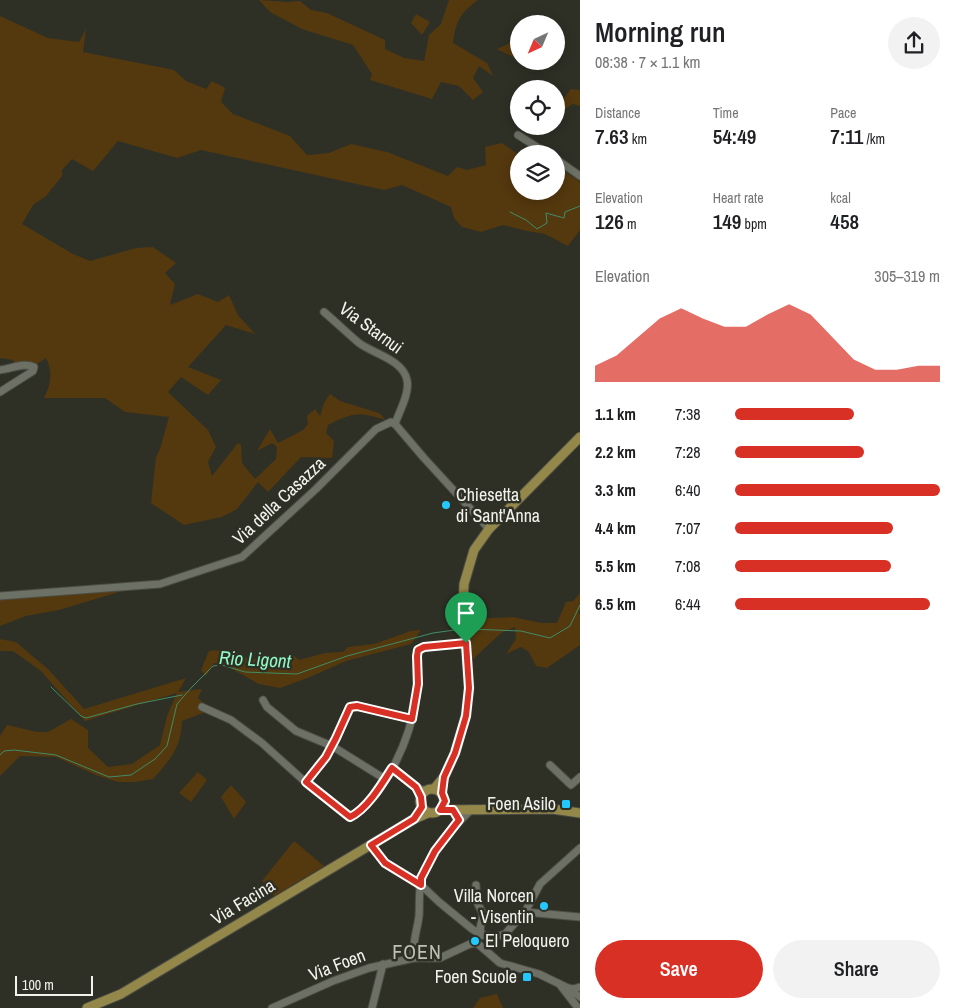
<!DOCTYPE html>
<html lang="en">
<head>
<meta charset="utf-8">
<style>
	body { margin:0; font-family:"Archivo Narrow",sans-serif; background:#f2f2f2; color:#202124; height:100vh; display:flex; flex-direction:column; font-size:19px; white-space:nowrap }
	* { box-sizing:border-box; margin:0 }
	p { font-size:16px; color:#757577 }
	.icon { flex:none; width:28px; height:28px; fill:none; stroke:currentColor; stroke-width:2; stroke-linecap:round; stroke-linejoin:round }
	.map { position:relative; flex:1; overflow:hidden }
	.panel { display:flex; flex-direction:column; background:#fff; width:375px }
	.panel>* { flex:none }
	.needle { width:32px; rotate:224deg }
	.fabs { position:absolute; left:510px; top:15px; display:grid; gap:10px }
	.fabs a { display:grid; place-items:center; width:55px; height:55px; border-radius:50%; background:#fff; box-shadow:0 2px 12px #0003; font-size:25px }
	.scale { position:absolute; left:15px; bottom:12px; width:78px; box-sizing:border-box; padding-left:5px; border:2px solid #f1f3ec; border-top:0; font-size:14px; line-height:18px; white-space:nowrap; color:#f1f3ec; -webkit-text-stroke:4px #2e3026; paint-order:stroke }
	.pin { position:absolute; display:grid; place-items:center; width:42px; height:42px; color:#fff; margin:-51px -21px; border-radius:50% 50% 50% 0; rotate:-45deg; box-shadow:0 0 5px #0007 }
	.pin .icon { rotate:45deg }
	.round { display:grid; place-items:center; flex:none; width:52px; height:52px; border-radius:26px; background:#f2f2f2 }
	.head { display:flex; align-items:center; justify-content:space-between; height:85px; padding:0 15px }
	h1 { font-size:28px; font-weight:600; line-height:38px }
	.metrics { display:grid; grid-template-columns:repeat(3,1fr); gap:8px; height:85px; padding:5px 15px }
	.metrics div { display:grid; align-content:center }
	.metrics b { font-size:21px; font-weight:600 }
	.metrics small { font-size:14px; font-weight:400 }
	.metrics p { font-size:14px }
	.chart { height:140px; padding:10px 15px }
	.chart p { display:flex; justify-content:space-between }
	.chart svg { width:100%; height:90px; margin-top:5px; fill:#d93025; opacity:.7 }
	.action { display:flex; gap:10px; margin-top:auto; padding:10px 15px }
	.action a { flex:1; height:58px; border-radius:30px; background:#d93025; color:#fff; font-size:20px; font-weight:600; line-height:58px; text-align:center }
	.action a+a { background:#f2f2f2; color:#202124 }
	ul { padding:0 15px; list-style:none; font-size:16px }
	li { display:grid; grid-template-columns:80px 60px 1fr; align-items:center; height:38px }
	li i { height:12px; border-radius:6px; background:#d93025 }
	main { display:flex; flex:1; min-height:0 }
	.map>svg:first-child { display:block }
	.green { fill:#54380e }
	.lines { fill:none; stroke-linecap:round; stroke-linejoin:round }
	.stream { stroke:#408d69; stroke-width:1 }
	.minor-casing { stroke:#4b4d44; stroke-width:9 }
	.major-casing { stroke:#4b4d44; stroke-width:11 }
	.minor { stroke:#6d7065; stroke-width:7 }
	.major { stroke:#94874a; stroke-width:9 }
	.route-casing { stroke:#fff; stroke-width:10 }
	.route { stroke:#d93025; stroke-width:6 }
	.poi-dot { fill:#23c9fe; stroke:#2e3026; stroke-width:2 }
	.labels { text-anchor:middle; stroke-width:5; stroke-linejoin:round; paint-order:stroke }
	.street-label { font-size:18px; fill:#f1f3ec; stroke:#2e3026 }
	.poi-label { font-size:18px; fill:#f1f3ec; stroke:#2e3026; text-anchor:end }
	.water-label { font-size:19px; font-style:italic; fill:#90fbc6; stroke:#2e3026 }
	.quarter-label { font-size:20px; letter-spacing:1px; fill:#bdc0b3; stroke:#2e3026 }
</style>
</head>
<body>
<main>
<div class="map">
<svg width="580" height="1008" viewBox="0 0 580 1008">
	<rect width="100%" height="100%" fill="#2e3026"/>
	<g class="green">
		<path d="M 259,0 L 287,2 L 300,1 L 311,10 L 327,13 L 385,40 L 385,49 L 404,58 L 424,61 L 429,35 L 441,24 L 449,0 L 478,0 C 460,13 456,21 453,43 L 487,63 L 493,76 L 479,66 L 473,78 L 483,92 L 473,100 L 459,86 L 441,82 L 432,99 L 370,80 L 372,74 L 353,45 L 302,29 L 270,12 Z"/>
		<polygon points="416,14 430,22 422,35 411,23"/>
		<path d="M 0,16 L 48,38 L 79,42 L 86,29 L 83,52 L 174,70 L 186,81 L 206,89 L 212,81 L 225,88 L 221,102 L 233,114 L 290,136 L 307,155 L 329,153 L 351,144 L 387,152 L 448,176 L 457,167 L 467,170 L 486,165 L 485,147 L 502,143 L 519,155 L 519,191 L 556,191 L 556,166 L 580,182 L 580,230 L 568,246 L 545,234 L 527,231 L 503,225 L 481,232 L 462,227 L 454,218 L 451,207 L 402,185 L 384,190 L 201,150 L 177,158 L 118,141 L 93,171 L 72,159 L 62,170 L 62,176 L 46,196 L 33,205 L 22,224 L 73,254 L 90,261 L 136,248 L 153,247 L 176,263 L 165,273 L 175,284 L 170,305 L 198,294 L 218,302 L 229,295 L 238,315 L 255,334 L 226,325 L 188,367 L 221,380 L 208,395 L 181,377 L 168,392 L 208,430 L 216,447 L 208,462 L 212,476 L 238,443 L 241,445 L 242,463 L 255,479 L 276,459 L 277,447 L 272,443 L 257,451 L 270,429 L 278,443 L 303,430 L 308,424 L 307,416 L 315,409 L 320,416 L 324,403 L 330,394 L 340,401 L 379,413 L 386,420 C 359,412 353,412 328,425 L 326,433 L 334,441 L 332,458 L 301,457 L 268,492 L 258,482 L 237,509 L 222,517 L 184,525 L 151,503 L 156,457 L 160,449 L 169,417 L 125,412 L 105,398 L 44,398 C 51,384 53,372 46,358 L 29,369 L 16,367 L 13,360 L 0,358 Z"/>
		<polygon points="518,33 519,60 497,49 508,44"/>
		<polygon points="571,89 580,90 580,106 573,104 556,115 556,108"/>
		<polygon points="129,589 59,610 26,616 0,626 0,598"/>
		<polygon points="580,593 580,610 578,613 580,614 580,645 547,668 536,666 529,652 521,647 506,654 516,639 515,627 501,633 472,660 469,619 513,617 541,623 557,623 566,602 573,601"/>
		<path d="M 421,630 L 411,644 L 346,661 L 310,677 L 280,688 L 259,684 L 223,664 L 214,663 L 206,676 L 201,670 L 209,651 C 224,649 233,655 247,658 C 263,661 278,659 294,656 L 299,660 L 325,653 L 343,652 L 348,647 L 374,644 L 411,631 Z"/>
		<path d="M 0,639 L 16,642 L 49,670 L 84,709 L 186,678 L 178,692 L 202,689 L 198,698 L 211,710 L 182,721 C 181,748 170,760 153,779 L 135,782 L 118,782 L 96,775 L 56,757 L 20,756 L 0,776 L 0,736 L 7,725 L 37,732 L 48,732 L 71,719 L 88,730 L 88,748 L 108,767 L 132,764 L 160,745 L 167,716 L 177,693 L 85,721 L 41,671 L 13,651 L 0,651 Z"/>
		<polygon points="198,772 207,780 191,802 179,793"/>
		<polygon points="231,785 246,802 234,819 221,797"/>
		<polygon points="294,841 324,866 274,896 262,881"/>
		<polygon points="497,994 503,1008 473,1008 480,998"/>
	</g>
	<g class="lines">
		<g class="stream">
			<polyline points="510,212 526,220 537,229 547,223 546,213 564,218 565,212 580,206"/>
			<polyline points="468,629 521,631 550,638 570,626 580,605"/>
			<polyline points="51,687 81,716 86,718 137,704 182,695"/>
			<polyline points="0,755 4,751 14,750 56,755 109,777 131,775 155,759 167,746 177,704 192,687 213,666 222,665 245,672 297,674 347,656 433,633 462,629"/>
		</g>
		<defs>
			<g id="minor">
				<polyline points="518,135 548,154"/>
				<polyline points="556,159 580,176"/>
				<path d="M 324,312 C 336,322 347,333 359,343 C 374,354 403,360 407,380 C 410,393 399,412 395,424"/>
				<path d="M 0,370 C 11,369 24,362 34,367 L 33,371 L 0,392"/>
				<polyline points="0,596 160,584 242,557 316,489 376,429 391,422 395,424 424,458 489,529"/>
				<polyline points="263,700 267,707 296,731 332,746 385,779"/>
				<path d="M 202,707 L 231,720 L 262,743 L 302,779 L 346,815 L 352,817 C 387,792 411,738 416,697 C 418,682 415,666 418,651 L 424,647 L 466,643"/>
				<polyline points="550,765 571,785 580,777"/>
				<polyline points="392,768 416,787 425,791"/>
				<polyline points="306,782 319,766 332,746 350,707 357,706 412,719"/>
				<polyline points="416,787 421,797"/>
				<polyline points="371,845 385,863 421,885 439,902 472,929 482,935 495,937 505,934 525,912 540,884 580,848"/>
				<polyline points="476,885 477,902 483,914 480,929 482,935"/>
				<polyline points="525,912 580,917"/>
				<polyline points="477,943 500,963 539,974 568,988 573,989 580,987"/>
				<path d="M 414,958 C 412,942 417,932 419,916 C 420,904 418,889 422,878 C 430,851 452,828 472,809"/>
				<polyline points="561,986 578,1008"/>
				<polyline points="568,988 580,997"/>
				<polyline points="272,1008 333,981 369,968 414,958 440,958 470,944 477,943"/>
				<polyline points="372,1008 383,964"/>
			</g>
			<g id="major">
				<circle cx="432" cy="801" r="12"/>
				<polyline points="434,789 444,777 455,753 466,715 469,688 463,607 464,584 474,550 489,529 580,437"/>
				<polyline points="440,810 552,809 580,813"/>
				<polyline points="87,1008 121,994 414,819 428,813"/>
			</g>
		</defs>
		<use href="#minor" class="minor-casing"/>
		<use href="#major" class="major-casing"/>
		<use href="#minor" class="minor"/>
		<use href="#major" class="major"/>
	</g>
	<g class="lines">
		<defs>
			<path id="route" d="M 466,643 L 469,688 L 466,716 L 455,753 L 444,777 L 442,793 L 445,801 L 440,810 L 453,810 L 459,820 L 435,851 L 421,878 L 421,885 L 385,863 L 371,845 L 414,819 L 422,807 L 421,797 L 416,787 L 392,768 C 382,784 367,809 350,817 L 306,782 L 326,757 L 336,738 L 350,707 L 357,706 L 412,719 L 418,684 L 417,656 L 418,650 L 424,647 Z"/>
		</defs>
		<use href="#route" class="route-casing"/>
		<use href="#route" class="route"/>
	</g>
	<g class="poi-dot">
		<circle cx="446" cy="505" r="5"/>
		<rect x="561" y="799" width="10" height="10" rx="2.5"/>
		<circle cx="544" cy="906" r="5"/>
		<circle cx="475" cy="941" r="5"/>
		<rect x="522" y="972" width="10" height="10" rx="2.5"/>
	</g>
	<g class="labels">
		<g class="street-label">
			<text transform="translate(371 328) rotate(36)" y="6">Via Starnui</text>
			<text transform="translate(279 501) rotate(-43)" y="6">Via della Casazza</text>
			<text transform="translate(243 902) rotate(-31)" y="6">Via Facina</text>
			<text transform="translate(337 965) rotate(-21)" y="6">Via Foen</text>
		</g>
		<g class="poi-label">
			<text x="456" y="501" text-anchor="start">Chiesetta<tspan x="456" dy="21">di Sant'Anna</tspan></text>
			<text x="556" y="810">Foen Asilo</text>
			<text x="534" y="902">Villa Norcen<tspan x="534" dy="21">- Visentin</tspan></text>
			<text x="485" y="947" text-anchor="start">El Peloquero</text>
			<text x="517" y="983">Foen Scuole</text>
		</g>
		<g class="water-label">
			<text transform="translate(255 659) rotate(3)" y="7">Rio Ligont</text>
		</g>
		<g class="quarter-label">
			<text x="417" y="959">FOEN</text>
		</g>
	</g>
</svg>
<div class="fabs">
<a><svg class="needle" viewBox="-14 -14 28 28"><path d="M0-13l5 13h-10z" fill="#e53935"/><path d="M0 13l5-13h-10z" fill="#757577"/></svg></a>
<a><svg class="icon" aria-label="locate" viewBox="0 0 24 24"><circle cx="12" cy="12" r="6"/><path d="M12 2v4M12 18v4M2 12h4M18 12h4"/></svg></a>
<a><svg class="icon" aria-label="layers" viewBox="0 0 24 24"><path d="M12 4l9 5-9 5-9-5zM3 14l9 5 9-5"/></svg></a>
</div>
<div class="scale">100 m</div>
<div class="pin" style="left:466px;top:643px;background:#1e9e55"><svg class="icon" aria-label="arrive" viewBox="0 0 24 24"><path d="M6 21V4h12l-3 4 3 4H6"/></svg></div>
</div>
<section class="panel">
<div class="head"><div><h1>Morning run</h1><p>08:38 · 7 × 1.1 km</p></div><a class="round"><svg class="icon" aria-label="share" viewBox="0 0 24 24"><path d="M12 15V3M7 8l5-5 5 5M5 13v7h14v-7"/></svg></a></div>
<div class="metrics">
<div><p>Distance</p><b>7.63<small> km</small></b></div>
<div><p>Time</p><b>54:49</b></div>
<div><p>Pace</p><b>7:11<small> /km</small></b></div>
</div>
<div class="metrics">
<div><p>Elevation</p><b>126<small> m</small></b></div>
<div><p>Heart rate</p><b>149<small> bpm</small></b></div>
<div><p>kcal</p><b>458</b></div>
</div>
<div class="chart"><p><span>Elevation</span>305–319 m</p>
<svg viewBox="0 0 160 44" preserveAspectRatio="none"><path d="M0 44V36L10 31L20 22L30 13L40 8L50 13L60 17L70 17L80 11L90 6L100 11L110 22L120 33L130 38L140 38L150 36L160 36V44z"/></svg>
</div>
<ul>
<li><b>1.1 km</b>7:38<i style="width:58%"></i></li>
<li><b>2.2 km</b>7:28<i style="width:63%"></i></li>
<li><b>3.3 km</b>6:40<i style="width:100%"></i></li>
<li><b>4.4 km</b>7:07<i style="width:77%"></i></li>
<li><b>5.5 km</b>7:08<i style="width:76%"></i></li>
<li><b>6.5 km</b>6:44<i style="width:95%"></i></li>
</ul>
<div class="action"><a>Save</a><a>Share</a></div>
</section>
</main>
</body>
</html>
